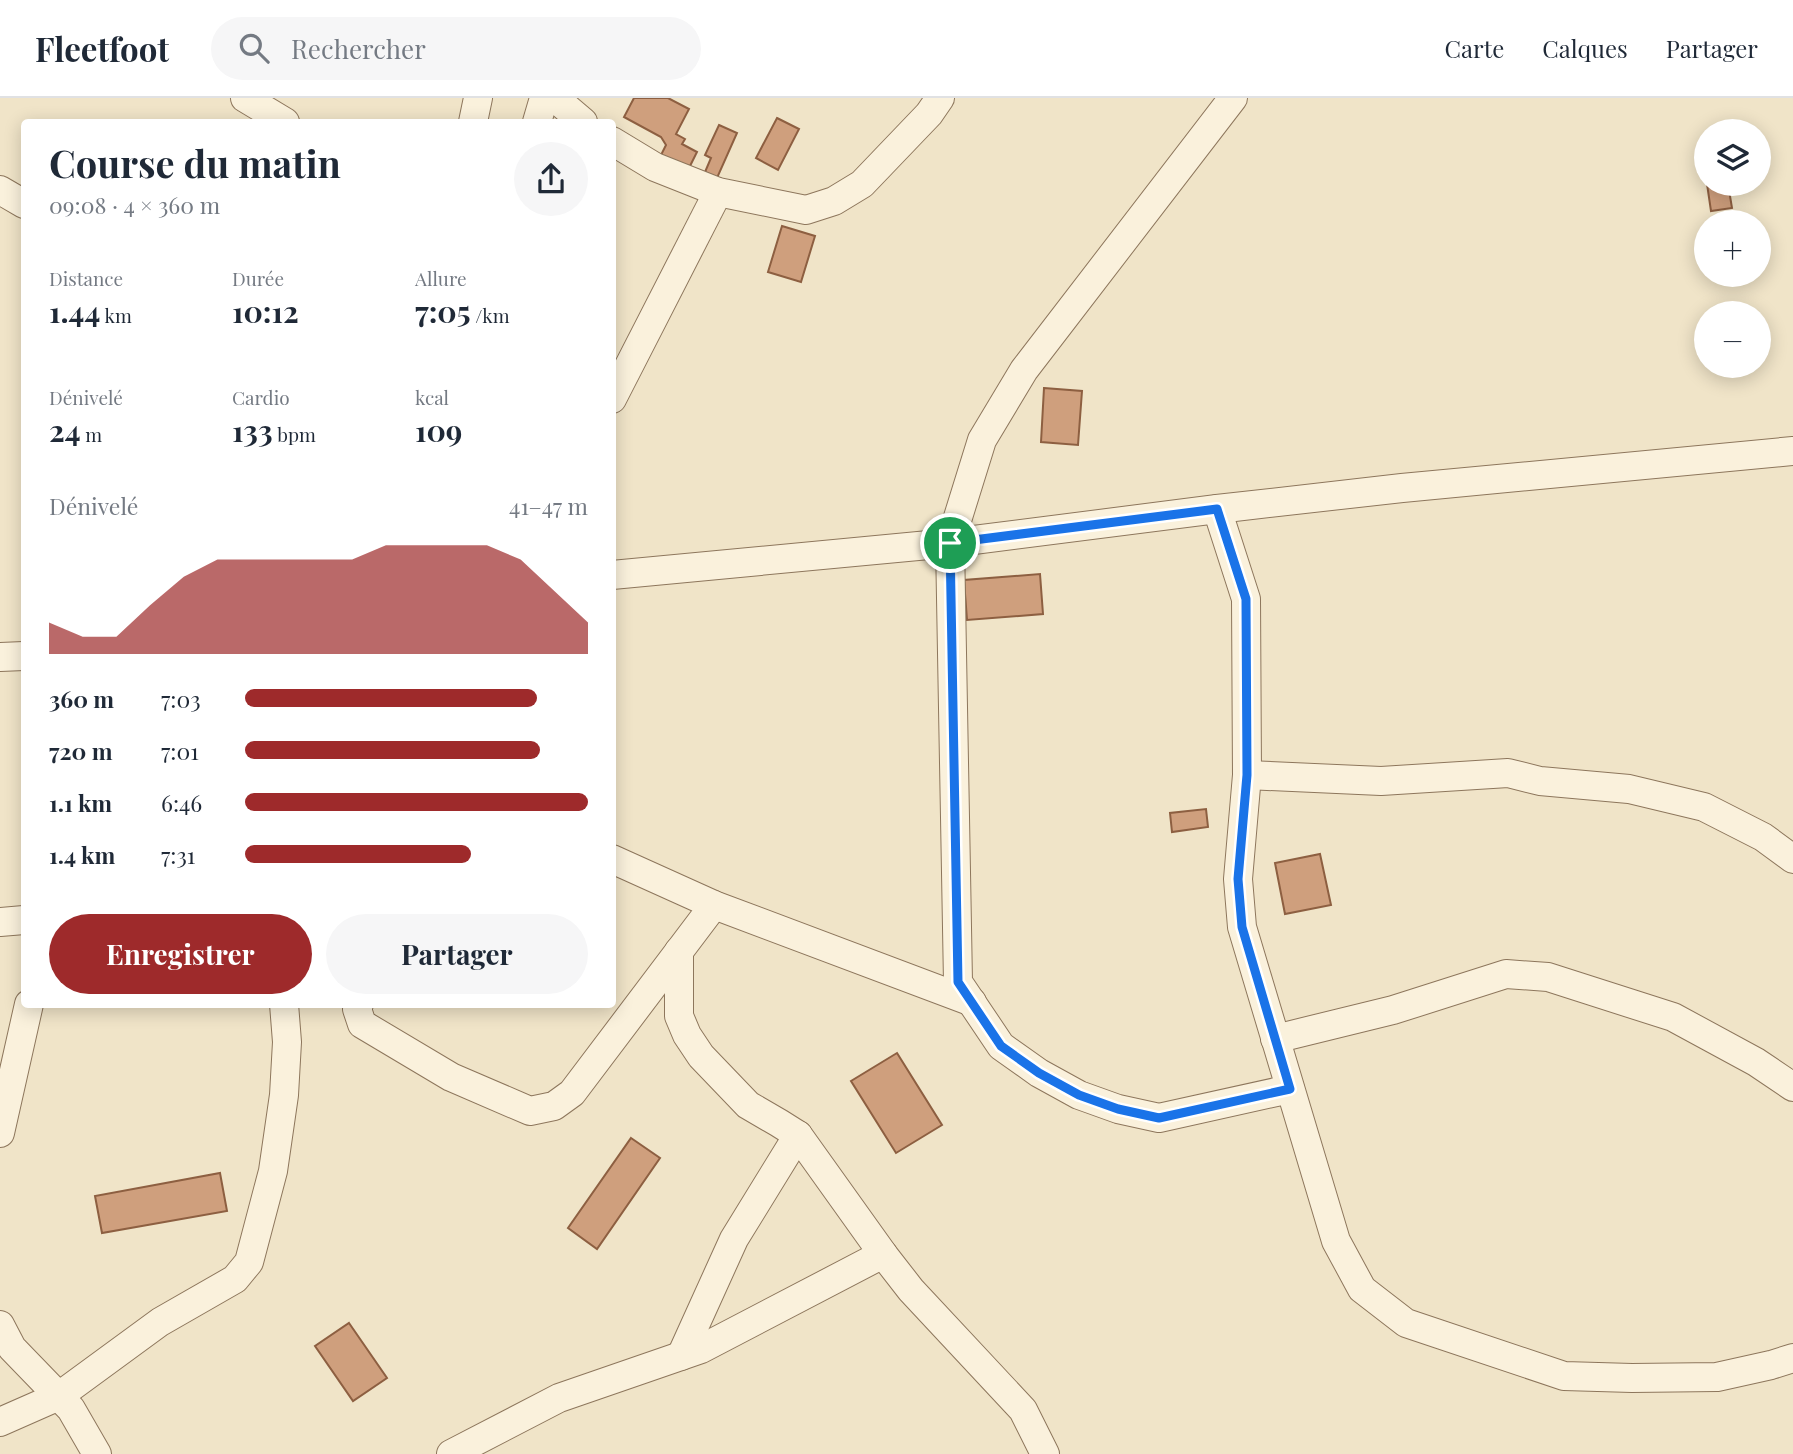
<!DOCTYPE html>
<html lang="fr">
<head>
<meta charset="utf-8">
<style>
	body { margin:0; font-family:"Playfair Display",serif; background:#f6f6f7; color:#1f2937; height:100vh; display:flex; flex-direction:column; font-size:26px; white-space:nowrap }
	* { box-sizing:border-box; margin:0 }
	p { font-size:23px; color:#747a83 }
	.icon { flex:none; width:38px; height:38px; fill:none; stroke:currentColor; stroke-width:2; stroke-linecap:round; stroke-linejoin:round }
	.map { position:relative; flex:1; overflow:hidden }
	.side { position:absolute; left:21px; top:21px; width:595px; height:889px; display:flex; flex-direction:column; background:#fff; border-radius:7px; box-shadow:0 4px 18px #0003 }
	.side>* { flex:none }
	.fabs { position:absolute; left:1694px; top:21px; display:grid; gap:14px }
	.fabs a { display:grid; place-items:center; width:77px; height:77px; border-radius:50%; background:#fff; box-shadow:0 4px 18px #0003; font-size:35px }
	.pin { position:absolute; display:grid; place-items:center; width:60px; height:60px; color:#fff; margin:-30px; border:4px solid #fff; border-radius:50%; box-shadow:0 2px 7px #0007 }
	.round { display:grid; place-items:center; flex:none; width:74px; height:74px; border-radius:37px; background:#f6f6f7 }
	.overview { display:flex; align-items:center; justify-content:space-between; height:119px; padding:0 28px }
	h1 { font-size:38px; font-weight:700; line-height:52px }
	.figures { display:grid; grid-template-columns:repeat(3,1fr); gap:10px; height:119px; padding:7px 28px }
	.figures div { display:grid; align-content:center }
	.figures b { font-size:30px; font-weight:700 }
	.figures small { font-size:19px; font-weight:400 }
	.figures p { font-size:19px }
	.chart { height:196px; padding:14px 28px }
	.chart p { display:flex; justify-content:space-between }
	.chart svg { width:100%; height:126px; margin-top:7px; fill:#9e2a2b; opacity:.7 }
	.cta { display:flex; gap:14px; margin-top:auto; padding:14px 28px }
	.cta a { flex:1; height:80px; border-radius:42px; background:#9e2a2b; color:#fff; font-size:28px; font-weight:700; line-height:80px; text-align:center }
	.cta a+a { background:#f6f6f7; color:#1f2937 }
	ul { padding:0 28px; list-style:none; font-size:23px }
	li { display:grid; grid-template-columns:112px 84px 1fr; align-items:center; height:52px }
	li i { height:18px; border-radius:9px; background:#9e2a2b }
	header { display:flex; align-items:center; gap:42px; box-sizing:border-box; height:98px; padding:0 35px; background:#fff; border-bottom:2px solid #e0e1e3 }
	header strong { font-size:33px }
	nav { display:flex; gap:38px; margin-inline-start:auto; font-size:24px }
	.search { width:490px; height:63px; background:#f6f6f7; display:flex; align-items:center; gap:18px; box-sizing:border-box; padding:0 24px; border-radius:38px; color:#747a83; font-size:26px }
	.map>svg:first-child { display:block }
	.building { fill:#cf9f7d; stroke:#8d5f41; stroke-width:2 }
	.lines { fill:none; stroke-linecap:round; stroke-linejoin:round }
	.street-casing { stroke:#8d765c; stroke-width:30 }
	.street { stroke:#faf1dc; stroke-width:28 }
	.route-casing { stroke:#fff; stroke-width:14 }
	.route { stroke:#1a73e8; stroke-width:9 }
</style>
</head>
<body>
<header>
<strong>Fleetfoot</strong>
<div class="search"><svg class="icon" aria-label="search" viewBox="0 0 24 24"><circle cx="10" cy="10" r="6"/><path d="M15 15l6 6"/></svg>Rechercher</div>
<nav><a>Carte</a><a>Calques</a><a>Partager</a></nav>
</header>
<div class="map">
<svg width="1793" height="1356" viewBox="0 0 1793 1356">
	<rect width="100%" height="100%" fill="#f0e4c8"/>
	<g class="building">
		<polygon points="634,0 668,0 689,11 676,36 685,41 682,46 697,54 688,72 661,57 666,47 661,39 624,19"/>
		<polygon points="777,20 799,31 778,72 756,60"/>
		<polygon points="719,27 737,35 717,80 705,74 711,60 705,57"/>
		<polygon points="1707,86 1728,86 1732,110 1711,113"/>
		<polygon points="782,128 815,138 801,184 768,174"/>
		<polygon points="1044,290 1082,293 1078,347 1041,344"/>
		<polygon points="1040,476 1043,516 967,522 964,482"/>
		<polygon points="1206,711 1208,729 1172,734 1170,715"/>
		<polygon points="1320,756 1331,807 1285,816 1275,765"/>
		<polygon points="897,955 942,1027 896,1055 851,983"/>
		<polygon points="631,1040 660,1060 597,1151 568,1130"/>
		<polygon points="220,1075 227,1113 102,1135 95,1098"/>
		<polygon points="349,1225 387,1280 353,1303 315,1248"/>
	</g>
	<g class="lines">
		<defs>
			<g id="street">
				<polyline points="245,0 285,24"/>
				<polyline points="555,0 583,24"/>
				<polyline points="1233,0 1024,272 982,342 950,445 958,884 1001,948 1039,975 1079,997 1118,1011 1159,1020 1290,991"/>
				<polyline points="473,24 478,0"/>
				<polyline points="537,24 544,0"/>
				<polyline points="612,43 655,69 718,94 806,112 834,103 862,86 929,16 940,0"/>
				<polyline points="0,92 24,106"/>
				<polyline points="612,301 718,94"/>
				<polyline points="1217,411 1246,501 1247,677 1238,781 1242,829 1336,1143 1362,1191 1406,1225 1564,1278 1632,1280 1717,1279 1771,1267 1793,1260"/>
				<polyline points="612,477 950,445 1217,411 1402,390 1793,353"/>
				<polyline points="0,559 24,558"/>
				<polyline points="1247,677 1381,683 1508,675 1540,683 1629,691 1704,709 1763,739 1793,761"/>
				<polyline points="612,761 714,807 972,904"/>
				<polyline points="0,824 24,822"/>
				<polyline points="679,853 679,918 687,937 701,958 748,1007 779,1025 798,1037 883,1156 911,1192 1023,1312 1045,1356"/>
				<polyline points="359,906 357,911 362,926 451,979 530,1013 554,1008 572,995 714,807"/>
				<polyline points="1275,941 1393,912 1506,876 1548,879 1673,919 1756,964 1793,989"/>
				<polyline points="0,1035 29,906"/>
				<polyline points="0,1227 12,1250 71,1311 97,1356"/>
				<polyline points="681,1258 734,1141 798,1037"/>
				<polyline points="0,1324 59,1298 160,1224 235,1181 249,1164 273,1073 284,997 287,944 284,906"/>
				<polyline points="451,1356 559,1300 701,1251 883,1156"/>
			</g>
		</defs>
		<use href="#street" class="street-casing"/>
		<use href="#street" class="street"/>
	</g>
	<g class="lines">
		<defs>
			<polygon id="route" points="1217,411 1246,501 1247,677 1238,781 1242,829 1290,991 1159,1020 1118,1011 1079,997 1039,975 1001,948 958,884 950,445"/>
		</defs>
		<use href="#route" class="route-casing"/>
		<use href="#route" class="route"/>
	</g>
</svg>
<div class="fabs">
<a><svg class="icon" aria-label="layers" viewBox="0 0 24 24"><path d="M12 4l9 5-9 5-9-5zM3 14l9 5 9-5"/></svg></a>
<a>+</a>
<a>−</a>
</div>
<div class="pin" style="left:950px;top:445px;background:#1e9e55"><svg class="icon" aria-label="arrive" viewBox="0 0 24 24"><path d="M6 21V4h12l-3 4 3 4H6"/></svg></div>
<section class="side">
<div class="overview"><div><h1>Course du matin</h1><p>09:08 · 4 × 360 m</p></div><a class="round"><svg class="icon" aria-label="share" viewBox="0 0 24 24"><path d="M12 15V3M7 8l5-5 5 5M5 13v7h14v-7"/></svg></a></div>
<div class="figures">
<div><p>Distance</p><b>1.44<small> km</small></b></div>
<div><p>Durée</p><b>10:12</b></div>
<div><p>Allure</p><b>7:05<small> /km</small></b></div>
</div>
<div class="figures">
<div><p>Dénivelé</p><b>24<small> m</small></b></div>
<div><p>Cardio</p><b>133<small> bpm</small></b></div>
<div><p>kcal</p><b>109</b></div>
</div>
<div class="chart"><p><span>Dénivelé</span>41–47 m</p>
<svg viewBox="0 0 160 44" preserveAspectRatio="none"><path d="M0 44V33L10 38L20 38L30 27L40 17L50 11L60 11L70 11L80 11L90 11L100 6L110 6L120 6L130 6L140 11L150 22L160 33V44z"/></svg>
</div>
<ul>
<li><b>360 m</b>7:03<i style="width:85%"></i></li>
<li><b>720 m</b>7:01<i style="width:86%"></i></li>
<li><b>1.1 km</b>6:46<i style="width:100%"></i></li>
<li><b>1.4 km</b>7:31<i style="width:66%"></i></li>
</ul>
<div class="cta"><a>Enregistrer</a><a>Partager</a></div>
</section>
</div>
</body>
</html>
